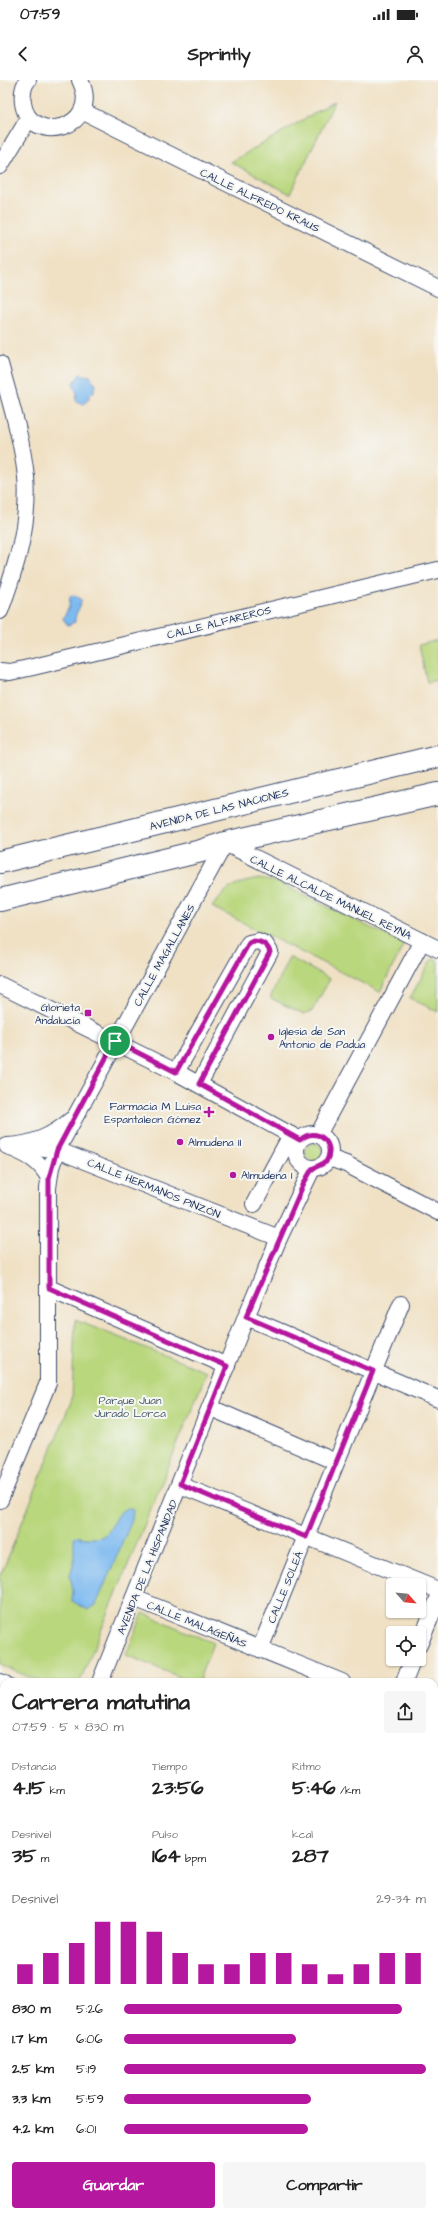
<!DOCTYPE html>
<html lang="es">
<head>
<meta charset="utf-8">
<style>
	body { margin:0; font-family:"Architects Daughter",sans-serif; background:#f6f6f6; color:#222; height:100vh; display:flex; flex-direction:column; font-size:15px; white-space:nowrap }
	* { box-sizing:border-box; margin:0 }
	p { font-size:13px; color:#767676 }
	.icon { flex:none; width:22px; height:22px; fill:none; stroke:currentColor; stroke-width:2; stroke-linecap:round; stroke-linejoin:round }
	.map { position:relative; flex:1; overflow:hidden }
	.sheet { position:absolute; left:0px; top:1598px; width:438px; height:538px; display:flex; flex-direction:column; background:#fff; border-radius:12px 12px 0 0; box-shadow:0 1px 3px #0004 }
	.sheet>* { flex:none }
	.needle { width:26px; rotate:117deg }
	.controls { position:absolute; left:386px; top:1498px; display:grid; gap:8px }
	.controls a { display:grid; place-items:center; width:40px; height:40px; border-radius:4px; background:#fff; box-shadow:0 1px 3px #0004; font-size:20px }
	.pin { position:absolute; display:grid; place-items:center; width:34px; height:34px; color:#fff; margin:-17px; border:2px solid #fff; border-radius:50%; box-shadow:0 1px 4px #0007 }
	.round { display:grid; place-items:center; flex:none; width:42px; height:42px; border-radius:4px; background:#f6f6f6 }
	.headline { display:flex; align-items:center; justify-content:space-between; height:68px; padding:0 12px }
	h1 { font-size:22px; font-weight:700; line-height:30px }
	.figures { display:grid; grid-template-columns:repeat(3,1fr); gap:6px; height:68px; padding:4px 12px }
	.figures div { display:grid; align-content:center }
	.figures b { font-size:20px; font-weight:700 }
	.figures small { font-size:11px; font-weight:400 }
	.figures p { font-size:11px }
	.chart { height:112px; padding:8px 12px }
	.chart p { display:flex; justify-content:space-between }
	.chart svg { width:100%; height:72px; margin-top:4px; stroke:#b5179e; stroke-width:6 }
	.action { display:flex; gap:8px; margin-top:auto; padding:8px 12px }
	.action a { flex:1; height:46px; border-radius:4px; background:#b5179e; color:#fff; font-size:16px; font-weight:700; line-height:46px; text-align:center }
	.action a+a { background:#f6f6f6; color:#222 }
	ul { padding:0 12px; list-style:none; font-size:13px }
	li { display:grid; grid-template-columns:64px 48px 1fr; align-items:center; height:30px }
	li i { height:10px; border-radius:5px; background:#b5179e }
	.status { display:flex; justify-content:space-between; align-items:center; height:28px; padding:0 20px; background:#fff; direction:ltr }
	.status svg { height:11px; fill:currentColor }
	header { display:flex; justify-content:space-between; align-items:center; height:52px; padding:0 12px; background:#fff; font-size:18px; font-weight:700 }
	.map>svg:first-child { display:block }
	.green { fill:#b9d77d; stroke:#6a836e }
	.water { fill:#7dbaf0; stroke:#4c74a7 }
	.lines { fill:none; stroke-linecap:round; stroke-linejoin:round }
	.street-casing { stroke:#3b4a6d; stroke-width:18 }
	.secondary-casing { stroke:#3b4a6d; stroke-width:24 }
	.street { stroke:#fff; stroke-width:16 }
	.secondary { stroke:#fff; stroke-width:22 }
	.route-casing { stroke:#fff; stroke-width:8 }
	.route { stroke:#b5179e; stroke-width:5 }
	.poi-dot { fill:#b5179e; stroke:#f6f6f2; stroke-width:1.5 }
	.labels { text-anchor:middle; stroke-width:4; stroke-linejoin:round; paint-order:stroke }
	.street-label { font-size:11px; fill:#1b2f5e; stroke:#f6f6f2 }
	.poi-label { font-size:11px; fill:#1b2f5e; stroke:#f6f6f2; text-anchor:start }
	.park-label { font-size:11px; fill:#425966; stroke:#f6f6f2 }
</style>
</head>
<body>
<div class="status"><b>07:59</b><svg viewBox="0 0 49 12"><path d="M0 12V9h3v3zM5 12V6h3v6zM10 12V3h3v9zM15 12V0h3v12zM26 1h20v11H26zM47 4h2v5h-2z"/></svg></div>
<header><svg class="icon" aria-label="back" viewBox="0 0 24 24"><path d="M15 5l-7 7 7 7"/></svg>Sprintly<svg class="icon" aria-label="person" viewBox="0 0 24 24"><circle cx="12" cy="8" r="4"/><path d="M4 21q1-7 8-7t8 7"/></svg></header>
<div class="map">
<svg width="438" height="2136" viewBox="0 0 438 2136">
	<rect width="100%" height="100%" fill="#f6f6f2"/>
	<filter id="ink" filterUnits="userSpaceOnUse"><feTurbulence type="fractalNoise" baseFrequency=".025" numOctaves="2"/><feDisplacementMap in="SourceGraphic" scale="8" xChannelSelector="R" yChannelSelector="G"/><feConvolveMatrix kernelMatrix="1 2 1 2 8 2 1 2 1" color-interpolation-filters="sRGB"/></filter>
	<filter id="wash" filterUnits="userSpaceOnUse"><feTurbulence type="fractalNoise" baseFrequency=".012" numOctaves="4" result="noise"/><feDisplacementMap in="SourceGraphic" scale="16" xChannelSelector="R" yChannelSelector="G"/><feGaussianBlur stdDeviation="0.9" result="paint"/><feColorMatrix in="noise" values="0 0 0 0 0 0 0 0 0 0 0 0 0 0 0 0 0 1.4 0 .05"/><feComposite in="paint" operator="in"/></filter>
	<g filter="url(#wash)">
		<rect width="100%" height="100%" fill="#f0e1c5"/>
		<g class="green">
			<polygon points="335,21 290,114 231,82"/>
			<polygon points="438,560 438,600 427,602 419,565"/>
			<path d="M 259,799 L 277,802 L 404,864 L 380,912 L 212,827 C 227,806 234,804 259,799 Z"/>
			<polygon points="289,877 330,899 312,931 304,934 270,918"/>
			<polygon points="435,879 438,880 438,932 410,918 431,880"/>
			<circle cx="314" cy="1072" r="9"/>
			<polygon points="75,1240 207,1292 80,1602 41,1602 0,1585 0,1497 72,1319"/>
			<polygon points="143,1533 213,1563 198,1602 192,1602 126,1575"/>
			<polygon points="0,1850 4,1851 4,1942 0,1942"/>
		</g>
		<g class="water">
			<polygon points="80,294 90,296 96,305 93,313 89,315 89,319 83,324 76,321 77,313 73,304"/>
			<path d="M 74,515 L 81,519 C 82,528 74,532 75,542 L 68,545 L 63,539 L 69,527 L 70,516 Z"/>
			<path d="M 127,1428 L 133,1430 L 132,1440 L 96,1525 L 88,1530 L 72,1521 L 73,1511 L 70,1495 L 74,1482 L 74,1456 C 122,1466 103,1439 127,1428 Z"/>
		</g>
	</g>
	<g filter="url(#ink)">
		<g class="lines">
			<defs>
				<g id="street">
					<path d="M 28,0 C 22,7 22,15 23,23 C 29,67 104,49 80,0"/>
					<polyline points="82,31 438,208"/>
					<polyline points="0,86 29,38"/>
					<path d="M 0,284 C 10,321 22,358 26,397 C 30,443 16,488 0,531"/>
					<polyline points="0,591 10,592 33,587 438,490"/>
					<polyline points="0,905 176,992 300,1060"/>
					<polyline points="176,992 249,863 258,861 265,864 270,872 199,1004"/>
					<circle cx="313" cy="1071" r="17"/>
					<polyline points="318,1055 422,861"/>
					<polyline points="27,1065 57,1070 279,1158"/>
					<path d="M 7,1066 C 32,1065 51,1057 71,1040"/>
					<path d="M 11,1068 C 28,1075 40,1081 49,1098"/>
					<polyline points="329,1078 346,1084 438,1132"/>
					<polyline points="254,1124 291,1055"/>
					<polyline points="49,1208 227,1286"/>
					<polyline points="246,1237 438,1319"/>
					<polyline points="211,1328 336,1382"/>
					<polyline points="180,1405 438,1510"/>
					<polyline points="0,1420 48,1303 48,1108 51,1087 57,1070 225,763 438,869"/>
					<polyline points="134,1518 342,1602"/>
					<polyline points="419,1565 438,1519"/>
					<polyline points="260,1569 401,1224"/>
					<polyline points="100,1602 246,1237 279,1158 312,1089"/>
					<polyline points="404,1602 413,1579"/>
					<polyline points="434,1639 438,1641"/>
					<polyline points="0,1808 4,1809"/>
					<polyline points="0,1837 4,1839"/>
					<polyline points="434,1883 438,1884"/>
					<polyline points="164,2132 166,2136"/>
					<polyline points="288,2132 290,2136"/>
				</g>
				<g id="secondary">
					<polyline points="0,782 438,676"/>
					<polyline points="0,820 201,771 225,763 438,714"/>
					<polyline points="0,1605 4,1607"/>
					<polyline points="0,1623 4,1624"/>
					<polyline points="434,1789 438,1792"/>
					<polyline points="434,2089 438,2084"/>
					<polyline points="342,2136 350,2132"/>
				</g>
			</defs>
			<use href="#street" class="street-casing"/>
			<use href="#secondary" class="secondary-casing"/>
			<use href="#street" class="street"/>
			<use href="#secondary" class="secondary"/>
		</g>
	</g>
	<g class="lines" filter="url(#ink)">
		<defs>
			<path id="route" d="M 253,861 C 261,861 267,864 270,872 L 199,1004 L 300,1060 C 317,1045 337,1064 326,1082 L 312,1089 L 304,1103 L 246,1237 L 373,1291 L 306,1457 L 180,1404 L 227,1286 L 49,1208 L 49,1098 L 57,1070 L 115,961 L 176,992 L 249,863 Z"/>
		</defs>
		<use href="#route" class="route-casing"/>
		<use href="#route" class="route"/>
	</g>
	<g class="poi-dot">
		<rect x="84" y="929" width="8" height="8" rx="2"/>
		<circle cx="271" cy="957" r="4"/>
		<path d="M207 1026h4v4h4v4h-4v4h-4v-4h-4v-4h4z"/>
		<circle cx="180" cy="1062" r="4"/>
		<circle cx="233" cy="1095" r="4"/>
	</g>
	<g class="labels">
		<g class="street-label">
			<text transform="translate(260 120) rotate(26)" y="4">CALLE ALFREDO KRAUS</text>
			<text transform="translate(219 542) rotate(-14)" y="4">CALLE ALFAREROS</text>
			<text transform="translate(219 729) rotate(-14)" y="4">AVENIDA DE LAS NACIONES</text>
			<text transform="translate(331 817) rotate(26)" y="4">CALLE ALCALDE MANUEL REYNA</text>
			<text transform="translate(164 875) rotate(-61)" y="4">CALLE MAGALLANES</text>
			<text transform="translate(154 1108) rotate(22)" y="4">CALLE HERMANOS PINZÓN</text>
			<text transform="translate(147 1487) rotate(-68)" y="4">AVENIDA DE LA HISPANIDAD</text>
			<text transform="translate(285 1507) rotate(-68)" y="4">CALLE SOLEÁ</text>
			<text transform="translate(197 1544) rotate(22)" y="4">CALLE MALAGEÑAS</text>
		</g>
		<g class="poi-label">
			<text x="80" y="931" text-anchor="end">Glorieta<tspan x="80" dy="13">Andalucía</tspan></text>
			<text x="279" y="955">Iglesia de San<tspan x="279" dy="13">Antonio de Padua</tspan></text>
			<text x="201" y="1030" text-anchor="end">Farmacia M Luisa<tspan x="201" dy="13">Espantaleon Gómez</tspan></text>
			<text x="188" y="1066">Almudena II</text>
			<text x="241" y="1099">Almudena I</text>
		</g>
		<g class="park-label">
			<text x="130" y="1324">Parque Juan<tspan x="130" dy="13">Jurado Lorca</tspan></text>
		</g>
	</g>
</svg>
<div class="controls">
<a><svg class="needle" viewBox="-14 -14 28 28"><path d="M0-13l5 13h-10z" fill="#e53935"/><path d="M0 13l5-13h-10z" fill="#767676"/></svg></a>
<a><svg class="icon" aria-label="locate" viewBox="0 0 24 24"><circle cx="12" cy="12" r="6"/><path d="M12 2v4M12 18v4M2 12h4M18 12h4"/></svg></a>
</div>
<div class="pin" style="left:115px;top:961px;background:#1e9e55"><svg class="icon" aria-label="arrive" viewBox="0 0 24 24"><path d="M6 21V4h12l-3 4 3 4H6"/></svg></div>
<section class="sheet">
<div class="headline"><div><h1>Carrera matutina</h1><p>07:59 · 5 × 830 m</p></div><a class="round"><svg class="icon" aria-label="share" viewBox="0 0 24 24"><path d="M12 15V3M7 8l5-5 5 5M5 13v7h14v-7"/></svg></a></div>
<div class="figures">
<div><p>Distancia</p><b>4.15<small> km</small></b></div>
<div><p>Tiempo</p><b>23:56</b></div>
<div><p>Ritmo</p><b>5:46<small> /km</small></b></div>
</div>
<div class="figures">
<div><p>Desnivel</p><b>35<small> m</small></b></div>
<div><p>Pulso</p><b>164<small> bpm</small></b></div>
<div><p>kcal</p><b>287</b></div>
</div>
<div class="chart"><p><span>Desnivel</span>29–34 m</p>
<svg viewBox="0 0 160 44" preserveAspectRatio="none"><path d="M5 44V32M15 44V25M25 44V19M35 44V6M45 44V6M55 44V12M65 44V25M75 44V32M85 44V32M95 44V25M105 44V25M115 44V32M125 44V38M135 44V32M145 44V25M155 44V25"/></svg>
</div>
<ul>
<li><b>830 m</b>5:26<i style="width:92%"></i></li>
<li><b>1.7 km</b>6:06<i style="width:57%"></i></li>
<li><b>2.5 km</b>5:19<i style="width:100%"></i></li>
<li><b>3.3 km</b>5:59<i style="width:62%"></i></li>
<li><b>4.2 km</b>6:01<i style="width:61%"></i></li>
</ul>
<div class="action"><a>Guardar</a><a>Compartir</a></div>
</section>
</div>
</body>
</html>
